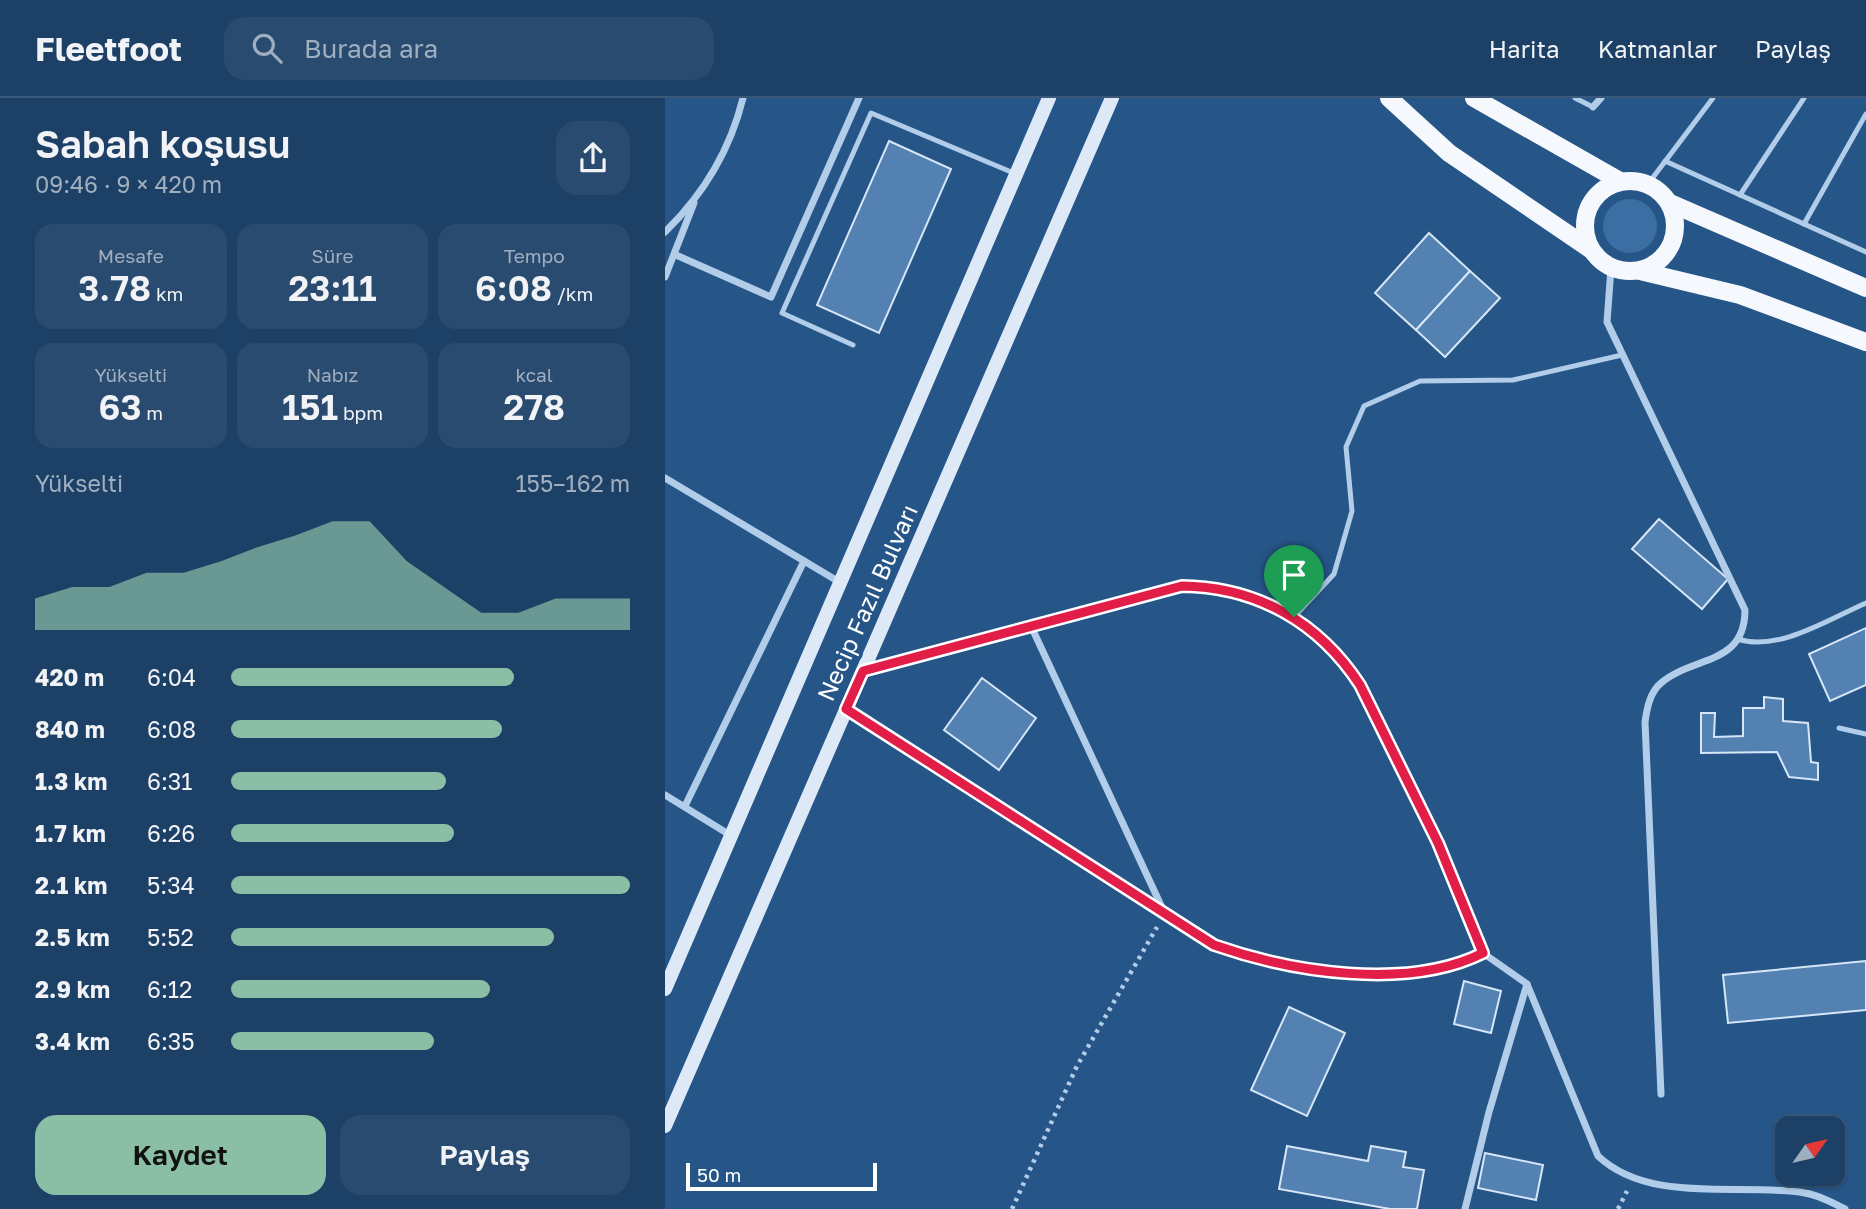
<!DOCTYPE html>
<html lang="tr">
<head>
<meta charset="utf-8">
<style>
	body { margin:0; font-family:"Golos Text",sans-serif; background:#294b6f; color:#f1f3f6; height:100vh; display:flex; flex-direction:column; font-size:26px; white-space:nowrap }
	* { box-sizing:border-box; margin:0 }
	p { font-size:23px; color:#a0afbf }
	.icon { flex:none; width:38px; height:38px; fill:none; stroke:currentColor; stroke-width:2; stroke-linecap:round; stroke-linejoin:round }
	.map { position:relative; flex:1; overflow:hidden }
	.sheet { display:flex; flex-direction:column; background:#1c4066; width:665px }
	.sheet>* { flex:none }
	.needle { width:46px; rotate:56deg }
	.controls { position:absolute; left:1110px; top:1018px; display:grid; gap:14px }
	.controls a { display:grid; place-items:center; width:70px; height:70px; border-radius:14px; background:#1c4066; box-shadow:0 2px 5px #0004,0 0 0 2px #3a597a; font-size:35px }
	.scale { position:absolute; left:21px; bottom:18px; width:191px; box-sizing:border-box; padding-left:7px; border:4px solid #fff; border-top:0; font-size:19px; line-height:24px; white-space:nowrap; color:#fff; -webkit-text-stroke:5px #265588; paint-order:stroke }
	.pin { position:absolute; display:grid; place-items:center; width:60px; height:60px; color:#fff; margin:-72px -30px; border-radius:50% 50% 50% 0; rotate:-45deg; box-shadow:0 0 7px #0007 }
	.pin .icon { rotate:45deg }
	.round { display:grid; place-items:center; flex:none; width:74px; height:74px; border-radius:21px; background:#294b6f }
	.head { display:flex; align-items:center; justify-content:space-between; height:119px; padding:0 35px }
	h1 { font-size:38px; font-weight:600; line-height:52px }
	.figures { display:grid; grid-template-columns:repeat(3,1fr); gap:10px; height:119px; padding:7px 35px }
	.figures div { display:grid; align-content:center; border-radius:18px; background:#294b6f; text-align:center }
	.figures b { font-size:35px; font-weight:600 }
	.figures small { font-size:19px; font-weight:400 }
	.figures p { font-size:19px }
	.chart { height:196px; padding:14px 35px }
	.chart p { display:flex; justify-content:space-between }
	.chart svg { width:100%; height:126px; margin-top:7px; fill:#8abfa5; opacity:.7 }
	.cta { display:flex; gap:14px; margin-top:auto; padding:14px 35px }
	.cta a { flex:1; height:80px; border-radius:21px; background:#8abfa5; color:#111; font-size:28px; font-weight:600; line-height:80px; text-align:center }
	.cta a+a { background:#294b6f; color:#f1f3f6 }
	ul { padding:0 35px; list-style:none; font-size:23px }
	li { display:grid; grid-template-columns:112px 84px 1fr; align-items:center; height:52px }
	li i { height:18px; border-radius:9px; background:#8abfa5 }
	header { display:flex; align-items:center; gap:42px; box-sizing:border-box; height:98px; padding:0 35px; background:#1c4066; border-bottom:2px solid #3a597a }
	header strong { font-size:33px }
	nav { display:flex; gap:38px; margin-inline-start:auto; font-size:24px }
	.search { width:490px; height:63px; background:#294b6f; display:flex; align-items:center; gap:18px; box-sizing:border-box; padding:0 24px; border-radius:21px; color:#a0afbf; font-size:26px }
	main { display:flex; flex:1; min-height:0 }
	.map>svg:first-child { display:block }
	.green { fill:#3b6fa4 }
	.building { fill:#5381b1; stroke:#d6e6f7; stroke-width:2 }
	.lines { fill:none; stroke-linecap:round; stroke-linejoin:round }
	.path { stroke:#b2cde9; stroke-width:4.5; stroke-dasharray:3.5 5; stroke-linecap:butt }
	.lane { stroke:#b2cde9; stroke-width:5 }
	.street { stroke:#b2cde9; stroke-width:7 }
	.secondary { stroke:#dde9f7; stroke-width:14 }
	.primary { stroke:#f5f9fe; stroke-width:18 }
	.route-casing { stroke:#fff; stroke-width:14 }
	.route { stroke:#e11d48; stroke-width:9 }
	.labels { text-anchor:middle; stroke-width:7; stroke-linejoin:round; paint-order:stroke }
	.street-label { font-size:24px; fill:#fff; stroke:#265588 }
</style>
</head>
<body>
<header>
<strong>Fleetfoot</strong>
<div class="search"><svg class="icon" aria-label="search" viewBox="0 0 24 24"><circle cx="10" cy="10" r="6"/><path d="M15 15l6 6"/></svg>Burada ara</div>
<nav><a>Harita</a><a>Katmanlar</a><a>Paylaş</a></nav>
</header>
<main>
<section class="sheet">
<div class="head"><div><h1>Sabah koşusu</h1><p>09:46 · 9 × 420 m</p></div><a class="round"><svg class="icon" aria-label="share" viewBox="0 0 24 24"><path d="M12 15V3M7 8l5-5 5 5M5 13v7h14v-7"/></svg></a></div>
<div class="figures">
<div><p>Mesafe</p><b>3.78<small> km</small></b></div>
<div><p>Süre</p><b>23:11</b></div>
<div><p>Tempo</p><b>6:08<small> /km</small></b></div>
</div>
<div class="figures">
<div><p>Yükselti</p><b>63<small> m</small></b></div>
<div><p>Nabız</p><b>151<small> bpm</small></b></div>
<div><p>kcal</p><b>278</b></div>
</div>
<div class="chart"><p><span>Yükselti</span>155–162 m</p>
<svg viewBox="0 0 160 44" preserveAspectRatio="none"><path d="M0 44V33L10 29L20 29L30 24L40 24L50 20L60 15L70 11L80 6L90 6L100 20L110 29L120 38L130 38L140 33L150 33L160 33V44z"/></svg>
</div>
<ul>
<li><b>420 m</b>6:04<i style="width:71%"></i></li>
<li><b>840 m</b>6:08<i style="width:68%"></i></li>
<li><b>1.3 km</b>6:31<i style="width:54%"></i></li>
<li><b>1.7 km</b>6:26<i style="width:56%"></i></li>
<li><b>2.1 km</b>5:34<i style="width:100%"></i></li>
<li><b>2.5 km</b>5:52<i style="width:81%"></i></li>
<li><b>2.9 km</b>6:12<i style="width:65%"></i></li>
<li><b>3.4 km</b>6:35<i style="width:51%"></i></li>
</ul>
<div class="cta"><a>Kaydet</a><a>Paylaş</a></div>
</section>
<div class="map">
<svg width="1201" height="1111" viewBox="0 0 1201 1111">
	<rect width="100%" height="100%" fill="#265588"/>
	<circle class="green" cx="965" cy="128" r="27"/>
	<g class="building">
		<polygon points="224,43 286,71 214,235 152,207"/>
		<polygon points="764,135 805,173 751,232 710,195"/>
		<polygon points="805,173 835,200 780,259 751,232"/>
		<polygon points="994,421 1063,481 1037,511 967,451"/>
		<polygon points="1201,530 1201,587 1165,603 1144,556"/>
		<polygon points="317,580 371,620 334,672 279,632"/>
		<polygon points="1099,599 1118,601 1118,623 1143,625 1146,664 1153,665 1153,682 1124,679 1112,654 1036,655 1036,615 1050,615 1049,639 1078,638 1078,610 1099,610"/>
		<polygon points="1201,863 1201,912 1063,925 1058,877"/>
		<polygon points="799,883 836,893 826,935 789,926"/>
		<polygon points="624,909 680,935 642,1018 586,992"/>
		<polygon points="622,1048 703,1063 706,1048 741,1054 738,1069 759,1072 752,1111 725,1111 614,1091"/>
		<polygon points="820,1055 878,1067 871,1102 813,1090"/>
	</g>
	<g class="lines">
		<g class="path">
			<polyline points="347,1111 412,968 492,829"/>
			<polyline points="953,1111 962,1093"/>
		</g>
		<g class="lane">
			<polyline points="910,0 928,9"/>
			<polyline points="1000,63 1201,154"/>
			<polyline points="983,86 1048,0"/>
			<polyline points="1075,97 1139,0"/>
			<polyline points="1139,126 1201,16"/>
			<polyline points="188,247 117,215 206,15 351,76"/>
			<polyline points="629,519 669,476 687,413 681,349 699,308 755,283 848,282 957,257"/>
			<path d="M 1072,541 C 1114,554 1162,522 1201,505"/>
			<polyline points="1174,630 1201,636"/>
		</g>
		<g class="street">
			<polyline points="928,9 936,0"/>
			<path d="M 0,134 C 39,96 65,53 78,0"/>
			<polyline points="11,157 106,199 194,0"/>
			<path d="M 946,170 L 942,224 L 1080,512 C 1080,568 1027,558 996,585 C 985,594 982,610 980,624 L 996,996"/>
			<polyline points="0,179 29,105"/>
			<polyline points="0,380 176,485"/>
			<polyline points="366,528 500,816"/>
			<path d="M 200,572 L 517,488 C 593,490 653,524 695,587 L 773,745 L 818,855 L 862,886 L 933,1058 C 985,1107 1075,1084 1140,1095 C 1154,1097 1168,1105 1180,1111"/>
			<path d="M 181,611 L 549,847 C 626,874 742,893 818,855"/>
			<polyline points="0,697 65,737"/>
			<polyline points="20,708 139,463"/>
			<polyline points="800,1111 824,1014 862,886"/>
		</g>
		<g class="secondary">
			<polyline points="0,891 384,0"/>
			<polyline points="0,1028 447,0"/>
		</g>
		<g class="primary">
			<polyline points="724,0 784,55 925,151"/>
			<polyline points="809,0 955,83"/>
			<circle cx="965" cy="128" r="45"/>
			<polyline points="1005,105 1201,190"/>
			<polyline points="975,173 1075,197 1201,244"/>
		</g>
	</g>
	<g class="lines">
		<defs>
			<path id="route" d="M 517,488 C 592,489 654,524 695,587 L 773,745 L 818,855 C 742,893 626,874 549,847 L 181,611 L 198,573 Z"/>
		</defs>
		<use href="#route" class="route-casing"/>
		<use href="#route" class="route"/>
	</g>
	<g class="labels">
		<g class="street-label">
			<text transform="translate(203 505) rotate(-66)" y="8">Necip Fazıl Bulvarı</text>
		</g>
	</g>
</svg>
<div class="controls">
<a><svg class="needle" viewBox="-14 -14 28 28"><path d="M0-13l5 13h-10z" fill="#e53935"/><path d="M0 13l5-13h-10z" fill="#a0afbf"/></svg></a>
</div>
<div class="scale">50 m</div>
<div class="pin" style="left:629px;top:519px;background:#1e9e55"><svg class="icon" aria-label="arrive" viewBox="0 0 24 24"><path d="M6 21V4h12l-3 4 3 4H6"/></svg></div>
</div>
</main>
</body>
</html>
